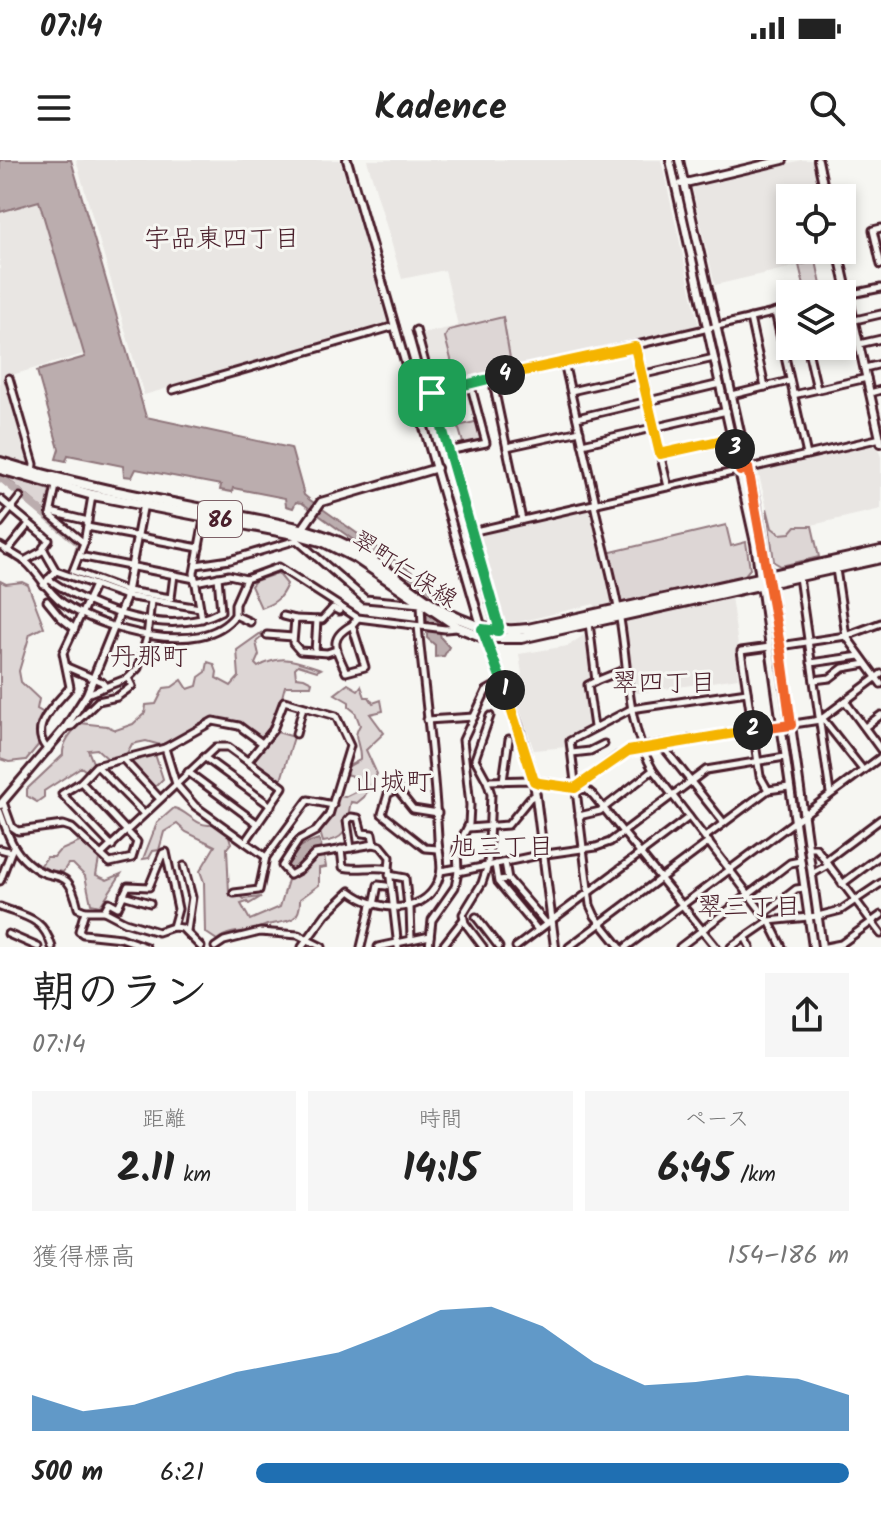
<!DOCTYPE html>
<html lang="ja">
<head>
<meta charset="utf-8">
<style>
	body { margin:0; font-family:Kalam,"Klee One",sans-serif; background:#f6f6f6; color:#222; height:100vh; display:flex; flex-direction:column; font-size:30px; white-space:nowrap }
	* { box-sizing:border-box; margin:0 }
	p { font-size:26px; color:#767676 }
	.icon { flex:none; width:44px; height:44px; fill:none; stroke:currentColor; stroke-width:2; stroke-linecap:round; stroke-linejoin:round }
	.map { position:relative; height:787px; overflow:hidden }
	.side { display:flex; flex-direction:column; background:#fff; flex:1 }
	.side>* { flex:none }
	.buttons { position:absolute; left:776px; top:24px; display:grid; gap:16px }
	.buttons a { display:grid; place-items:center; width:80px; height:80px; border-radius:0px; background:#fff; box-shadow:0 4px 12px #0003; font-size:40px }
	.pin { position:absolute; display:grid; place-items:center; width:68px; height:68px; color:#fff; margin:-34px; border-radius:16px; box-shadow:0 4px 12px #0006 }
	.km { position:absolute; width:40px; height:40px; margin:-20px; border-radius:50%; background:#222; color:#fff; font-size:22px; line-height:40px; text-align:center }
	.round { display:grid; place-items:center; flex:none; width:84px; height:84px; border-radius:0px; background:#f6f6f6 }
	.headline { display:flex; align-items:center; justify-content:space-between; height:136px; padding:0 32px }
	h1 { font-size:44px; font-weight:700; line-height:60px }
	.stats { display:grid; grid-template-columns:repeat(3,1fr); gap:12px; height:136px; padding:8px 32px }
	.stats div { display:grid; align-content:center; border-radius:0px; background:#f6f6f6; text-align:center }
	.stats b { font-size:40px; font-weight:700 }
	.stats small { font-size:22px; font-weight:400 }
	.stats p { font-size:22px }
	.chart { height:224px; padding:16px 32px }
	.chart p { display:flex; justify-content:space-between }
	.chart svg { width:100%; height:144px; margin-top:8px; fill:#1f6fb2; opacity:.7 }
	ul { padding:0 32px; list-style:none; font-size:26px }
	li { display:grid; grid-template-columns:128px 96px 1fr; align-items:center; height:60px }
	li i { height:20px; border-radius:10px; background:#1f6fb2 }
	.status { display:flex; justify-content:space-between; align-items:center; height:56px; padding:0 40px; background:#fff; direction:ltr }
	.status svg { height:22px; fill:currentColor }
	header { display:flex; justify-content:space-between; align-items:center; height:104px; padding:0 32px; background:#fff; font-size:36px; font-weight:700 }
	.map>svg:first-child { display:block }
	.built { fill:#e9e6e3 }
	.green { fill:#ddd6d5; stroke:#947a80; stroke-width:2 }
	.water { fill:#bbadae; stroke:#8e747a; stroke-width:2 }
	.lines { fill:none; stroke-linecap:round; stroke-linejoin:round }
	.river { stroke:#bbadae; stroke-width:8 }
	.minor-casing { stroke:#4a1f2b; stroke-width:11 }
	.tertiary-casing { stroke:#4a1f2b; stroke-width:12 }
	.primary-casing { stroke:#4a1f2b; stroke-width:14 }
	.minor { stroke:#f6f6f2; stroke-width:5 }
	.tertiary { stroke:#f6f6f2; stroke-width:6 }
	.primary { stroke:#f6f6f2; stroke-width:8 }
	.split-1-casing { stroke:#fff; stroke-width:16 }
	.split-2-casing { stroke:#fff; stroke-width:16 }
	.split-3-casing { stroke:#fff; stroke-width:16 }
	.split-4-casing { stroke:#fff; stroke-width:16 }
	.split-5-casing { stroke:#fff; stroke-width:16 }
	.split-1 { stroke:#22a559; stroke-width:10 }
	.split-2 { stroke:#f5b400; stroke-width:10 }
	.split-3 { stroke:#f0652b; stroke-width:10 }
	.split-4 { stroke:#f5b400; stroke-width:10 }
	.split-5 { stroke:#22a559; stroke-width:10 }
	.labels { text-anchor:middle; stroke-width:6; stroke-linejoin:round; paint-order:stroke }
	.shield { fill:#f6f6f2; stroke:#7e6067; stroke-width:2 }
	.shield-label { font-size:22px; font-weight:bold; fill:#4a1f2b }
	.street-label { font-size:24px; fill:#4a1f2b; stroke:#f6f6f2 }
	.neighbourhood-label { font-size:26px; fill:#4a1f2b; stroke:#f6f6f2 }
</style>
</head>
<body>
<div class="status"><b>07:14</b><svg viewBox="0 0 49 12"><path d="M0 12V9h3v3zM5 12V6h3v6zM10 12V3h3v9zM15 12V0h3v12zM26 1h20v11H26zM47 4h2v5h-2z"/></svg></div>
<header><svg class="icon" aria-label="menu" viewBox="0 0 24 24"><path d="M4 6h16M4 12h16M4 18h16"/></svg>Kadence<svg class="icon" aria-label="search" viewBox="0 0 24 24"><circle cx="10" cy="10" r="6"/><path d="M15 15l6 6"/></svg></header>
<div class="map">
<svg width="881" height="787" viewBox="0 0 881 787">
	<rect width="100%" height="100%" fill="#f6f6f2"/>
	<filter id="ink" filterUnits="userSpaceOnUse"><feTurbulence type="fractalNoise" baseFrequency=".0125" numOctaves="2"/><feDisplacementMap in="SourceGraphic" scale="16" xChannelSelector="R" yChannelSelector="G"/><feConvolveMatrix kernelMatrix="1 2 1 2 8 2 1 2 1" color-interpolation-filters="sRGB"/></filter>
	<g filter="url(#ink)">
		<g class="built">
			<polygon points="76,0 340,0 388,165 144,235"/>
			<polygon points="367,0 661,0 699,166 435,229 420,174 458,166 445,110 402,119"/>
			<polygon points="801,0 813,0 822,38 790,38 790,90 834,90 836,97 715,125 692,27"/>
			<polygon points="39,40 84,194 5,217 29,306 0,297 0,52"/>
			<polygon points="876,282 881,297 881,349 812,365 819,397 781,406 774,402 767,348 758,311"/>
			<polygon points="592,347 614,445 596,449 594,444 519,462 519,466 502,466 475,374"/>
			<polygon points="731,437 739,492 736,496 738,518 632,534 624,460"/>
			<polygon points="588,472 594,519 585,525 589,567 572,578 565,578 567,587 534,590 516,541 514,523 522,514 519,494 568,486"/>
		</g>
		<g class="green">
			<polygon points="816,101 823,134 806,134 799,105"/>
			<polygon points="503,157 510,198 496,208 495,212 463,220 462,217 456,218 445,177 449,170"/>
			<polygon points="479,261 483,282 464,286 458,266"/>
			<polygon points="2,314 50,330 46,350 45,351"/>
			<polygon points="767,348 772,368 780,374 790,373 796,366 812,366 819,397 781,406 774,402"/>
			<polygon points="726,365 731,386 746,382 750,409 744,416 618,443 607,393"/>
			<path d="M 278,413 L 287,424 C 281,438 276,443 261,448 L 251,426 L 255,421 Z"/>
			<polygon points="0,421 6,424 22,422 28,425 44,467 30,474 19,511 21,522 39,539 37,549 44,553 40,583 26,600 9,602 0,599"/>
			<path d="M 261,473 L 262,477 L 256,482 L 259,495 L 255,504 L 258,507 C 283,493 296,501 321,509 L 317,511 L 298,505 L 295,508 L 296,517 L 304,518 L 312,522 L 311,526 L 285,526 C 280,543 276,569 260,577 C 218,546 205,564 164,586 L 146,581 L 132,584 L 125,597 L 109,600 L 97,589 L 88,590 L 94,605 L 86,611 L 81,607 L 44,631 L 44,637 L 37,642 L 27,636 L 27,629 L 63,595 C 62,582 72,572 80,563 L 107,566 L 116,570 L 133,564 L 145,553 L 146,545 L 156,544 L 164,528 L 172,527 L 182,520 L 188,529 L 197,526 L 199,517 L 206,512 L 208,502 L 214,504 L 217,512 L 216,518 L 231,526 L 239,517 L 237,490 Z"/>
			<path d="M 348,524 L 358,530 L 361,526 L 365,537 L 369,537 L 373,543 L 381,540 L 383,551 L 370,554 L 384,573 L 366,590 L 377,614 L 364,637 L 357,643 L 351,642 C 345,665 351,679 323,682 L 320,672 L 332,656 L 338,636 L 345,637 L 355,632 L 360,618 L 345,614 L 347,607 L 360,600 C 361,581 351,580 360,565 L 355,552 L 349,547 L 349,542 L 335,534 Z"/>
			<polygon points="277,572 294,577 281,620 255,602 254,599"/>
			<polygon points="155,594 163,619 153,629 130,604 131,601"/>
			<path d="M 174,648 C 188,651 195,666 210,665 L 213,662 L 228,673 L 231,683 L 227,688 L 229,733 L 233,736 L 241,736 L 244,739 L 261,737 L 249,744 L 247,742 L 241,744 L 250,760 L 280,747 L 288,720 L 302,713 L 316,697 L 324,696 L 326,707 L 319,708 L 319,725 L 300,739 C 301,764 285,761 267,765 C 262,767 254,770 248,773 C 240,770 225,773 217,780 L 205,772 L 204,722 L 200,711 L 215,686 L 186,672 L 177,664 L 164,672 L 159,690 L 153,691 L 149,698 L 143,699 L 157,663 Z"/>
			<polygon points="82,681 99,699 96,715 107,720 121,714 100,746 91,744 85,716 73,704 68,704 63,712 49,710 41,705 47,697 54,697 59,691"/>
		</g>
		<g class="water">
			<polygon points="0,0 71,0 146,257 291,288 304,335 310,340 430,425 441,478 449,487 444,496 435,497 435,485 427,478 427,456 420,428 302,343 296,342 293,348 286,346 285,338 233,328 232,332 220,330 221,325 136,309 132,317 124,316 123,306 68,295 66,301 56,299 59,289 37,211 85,197 39,41 0,52"/>
			<path d="M 319,679 L 322,688 C 306,691 303,709 288,711 L 285,704 C 294,690 303,683 319,679 Z"/>
		</g>
		<g class="lines">
			<polyline class="river" points="0,317 80,384 78,391"/>
			<defs>
				<g id="minor">
					<polyline points="881,68 873,70 881,105"/>
					<polyline points="842,136 881,128"/>
					<polyline points="775,152 807,295"/>
					<polyline points="750,158 765,227"/>
					<polyline points="842,163 881,154"/>
					<polyline points="416,170 498,470"/>
					<polyline points="859,184 881,179"/>
					<polyline points="807,186 817,229"/>
					<polyline points="635,187 668,327"/>
					<polyline points="564,202 596,344"/>
					<polyline points="865,208 881,204"/>
					<polyline points="9,218 34,304 33,314"/>
					<polyline points="492,218 522,360"/>
					<polyline points="173,230 395,166"/>
					<polyline points="571,231 714,198"/>
					<polyline points="432,233 790,149"/>
					<polyline points="870,233 881,230"/>
					<polyline points="732,235 789,221"/>
					<polyline points="793,235 867,218"/>
					<polyline points="577,258 720,224"/>
					<polyline points="582,284 727,251"/>
					<polyline points="507,287 580,271"/>
					<polyline points="448,291 486,283 470,223"/>
					<polyline points="660,294 733,278"/>
					<polyline points="56,326 50,355 84,383"/>
					<polyline points="92,336 84,383 73,411 127,431 171,438 174,415"/>
					<polyline points="0,339 49,380 43,388 44,390 24,401"/>
					<path d="M 594,344 C 602,382 614,421 620,459 C 629,511 626,563 653,610 L 769,761 L 782,787"/>
					<polyline points="51,352 88,361"/>
					<polyline points="0,363 20,337"/>
					<polyline points="87,367 199,388"/>
					<polyline points="471,372 881,278"/>
					<polyline points="299,375 297,380 365,439 421,444 422,466"/>
					<path d="M 0,386 C 8,391 19,397 26,402 C 39,413 46,431 63,443 C 100,469 202,500 235,455 L 235,444 L 246,419 L 279,407 L 358,458 L 445,469 L 457,468"/>
					<polyline points="44,390 56,411 126,436 200,448"/>
					<polyline points="7,391 29,364"/>
					<polyline points="79,396 195,419"/>
					<polyline points="196,405 230,400 297,380"/>
					<polyline points="836,409 846,476 881,524"/>
					<polyline points="799,417 830,633"/>
					<path d="M 48,419 C 94,450 169,479 221,451 L 218,417"/>
					<polyline points="195,422 229,415 246,419"/>
					<polyline points="43,425 56,411"/>
					<polyline points="47,441 60,457 75,469"/>
					<polyline points="235,455 250,462"/>
					<polyline points="283,456 295,459"/>
					<polyline points="202,459 194,413 205,355"/>
					<polyline points="589,463 596,521 588,525 594,567"/>
					<path d="M 352,465 C 326,479 337,491 346,512 L 365,507 L 352,465 L 358,458 L 356,457"/>
					<polyline points="267,475 293,477"/>
					<polyline points="780,486 846,476 881,463"/>
					<polyline points="336,490 327,493 300,491 293,483 295,459 322,460 333,448 339,451"/>
					<polyline points="315,492 317,460"/>
					<polyline points="811,503 860,496"/>
					<polyline points="67,507 102,522 105,526"/>
					<polyline points="814,520 830,518 843,508 866,504"/>
					<polyline points="596,521 626,509"/>
					<polyline points="87,534 128,518 138,508 147,477 151,441"/>
					<polyline points="845,541 881,590"/>
					<polyline points="822,558 863,610"/>
					<polyline points="427,560 474,557"/>
					<polyline points="66,567 72,566 98,541 117,537 132,526 128,518"/>
					<polyline points="865,567 881,555"/>
					<polyline points="296,574 303,547"/>
					<polyline points="661,584 724,663"/>
					<polyline points="165,588 176,624 195,646 266,697"/>
					<path d="M 48,590 C 26,566 58,543 70,527 L 63,493 L 95,425"/>
					<polyline points="572,593 590,591 604,584"/>
					<polyline points="204,597 271,646"/>
					<polyline points="124,600 160,639"/>
					<polyline points="248,601 273,570 284,541 336,556 350,586 329,655 316,671 299,680 282,706 290,715 299,710 315,694 374,684 381,686 390,697 389,709 398,787"/>
					<polyline points="97,606 144,654"/>
					<polyline points="188,612 258,664"/>
					<polyline points="395,620 397,629 413,649 438,653"/>
					<polyline points="487,621 528,620 587,630 593,635 716,787"/>
					<polyline points="503,621 509,579"/>
					<polyline points="576,627 618,596 642,587 820,560 881,514"/>
					<polyline points="397,629 388,634 382,654 425,688 438,689"/>
					<polyline points="768,630 760,616 741,491 770,487"/>
					<polyline points="3,642 12,667 18,671 63,665 72,668 110,703 132,698 137,682 81,622"/>
					<path d="M 0,652 C 7,671 11,688 27,702 C 55,728 67,700 78,748 L 85,751 L 104,751 L 125,762 L 158,772 L 173,767 L 182,768 L 201,787"/>
					<polyline points="579,656 600,651 653,610"/>
					<polyline points="468,668 508,665 530,638 536,635"/>
					<polyline points="705,677 768,630 789,627"/>
					<polyline points="112,686 62,634 81,622 96,606 165,588 213,561 239,566 262,583"/>
					<polyline points="351,688 347,661 351,657 358,658 362,673 372,674 374,684"/>
					<polyline points="809,688 816,688 881,774"/>
					<polyline points="0,689 11,692"/>
					<path d="M 341,689 L 343,707 C 358,711 373,705 389,709"/>
					<polyline points="102,694 216,587 228,587 283,627 245,682"/>
					<polyline points="825,701 881,659"/>
					<polyline points="505,702 508,719"/>
					<polyline points="495,704 498,722 538,770"/>
					<polyline points="184,706 192,737 187,771"/>
					<polyline points="441,711 458,708"/>
					<polyline points="458,712 539,695 596,687 610,682 706,610 785,597"/>
					<polyline points="812,714 828,705"/>
					<polyline points="389,715 405,718 408,747"/>
					<polyline points="498,720 508,719 546,763"/>
					<polyline points="0,721 13,687"/>
					<polyline points="842,724 881,695"/>
					<polyline points="234,733 259,730 266,697 308,640 333,645"/>
					<polyline points="123,735 150,743"/>
					<polyline points="374,745 378,725 386,726"/>
					<path d="M 0,747 C 26,757 43,757 52,787"/>
					<polyline points="410,747 411,779"/>
					<polyline points="85,751 79,771 83,774 121,778 146,787"/>
					<polyline points="104,751 109,742 118,747 128,726 149,727 163,693 166,692 178,749 173,767"/>
					<polyline points="764,754 796,729 804,728"/>
					<polyline points="476,757 499,787"/>
					<polyline points="8,774 38,787"/>
					<polyline points="745,777 750,787"/>
					<polyline points="215,787 224,781 260,772 298,775 322,787"/>
					<path d="M 302,787 L 326,754 L 350,731 C 378,753 429,757 440,715 C 443,704 438,690 438,679 C 435,608 425,537 418,466"/>
					<polyline points="361,787 371,745"/>
					<polyline points="378,787 430,776"/>
					<polyline points="429,787 432,760 455,727 458,712 457,688 469,664 470,645 463,580 486,531 502,522"/>
					<polyline points="442,787 463,760"/>
					<polyline points="483,787 465,763 463,754 482,723 488,705 491,634 487,621 475,599 490,556"/>
					<polyline points="516,787 689,657"/>
					<polyline points="569,787 709,682"/>
					<polyline points="620,787 595,756 590,745 570,581 631,549 747,532"/>
					<polyline points="626,787 881,597"/>
					<polyline points="680,787 790,703 800,701"/>
					<polyline points="731,787 769,761 818,756 841,750 881,723"/>
					<polyline points="826,787 841,784 881,755"/>
				</g>
				<g id="tertiary">
					<polyline points="347,0 482,469 518,565 534,621 555,787"/>
					<polyline points="670,0 755,383 813,787"/>
					<polyline points="679,0 756,343 780,486 822,787"/>
					<polyline points="818,0 826,38"/>
					<polyline points="681,24 783,0"/>
					<polyline points="838,90 881,283"/>
					<polyline points="301,371 321,342 437,308"/>
					<polyline points="0,645 66,567 87,534 125,440 144,341"/>
				</g>
				<g id="primary">
					<path d="M 0,302 C 71,324 142,337 214,351 C 256,360 300,365 339,382 C 407,412 446,480 528,469 L 881,391"/>
					<polyline points="0,309 93,335 299,375 324,382 356,398 458,467 486,478 521,478 881,398"/>
				</g>
			</defs>
			<use href="#minor" class="minor-casing"/>
			<use href="#tertiary" class="tertiary-casing"/>
			<use href="#primary" class="primary-casing"/>
			<use href="#minor" class="minor"/>
			<use href="#tertiary" class="tertiary"/>
			<use href="#primary" class="primary"/>
		</g>
	</g>
	<g class="lines" filter="url(#ink)">
		<defs>
			<polyline id="split-1" points="432,233 499,467 498,471 482,469 505,530"/>
			<polyline id="split-2" points="505,530 534,621 539,623 575,628 628,591 753,570"/>
			<polyline id="split-3" points="735,289 740,311 748,308 781,491 791,565 753,570"/>
			<polyline id="split-4" points="505,215 635,187 660,294 733,278 735,289"/>
			<polyline id="split-5" points="432,233 505,215"/>
		</defs>
		<use href="#split-1" class="split-1-casing"/>
		<use href="#split-2" class="split-2-casing"/>
		<use href="#split-3" class="split-3-casing"/>
		<use href="#split-4" class="split-4-casing"/>
		<use href="#split-5" class="split-5-casing"/>
		<use href="#split-1" class="split-1"/>
		<use href="#split-2" class="split-2"/>
		<use href="#split-3" class="split-3"/>
		<use href="#split-4" class="split-4"/>
		<use href="#split-5" class="split-5"/>
	</g>
	<g class="labels">
		<rect class="shield" x="198" y="341" width="44" height="36" rx="6"/>
		<g class="shield-label">
			<text x="220" y="367">86</text>
		</g>
		<g class="street-label">
			<text transform="translate(405 409) rotate(33)" y="8">翠町仁保線</text>
		</g>
		<g class="neighbourhood-label">
			<text x="222" y="87">宇品東四丁目</text>
			<text x="149" y="505">丹那町</text>
			<text x="664" y="531">翠四丁目</text>
			<text x="393" y="630">山城町</text>
			<text x="502" y="695">旭三丁目</text>
			<text x="749" y="755">翠三丁目</text>
		</g>
	</g>
</svg>
<div class="buttons">
<a><svg class="icon" aria-label="locate" viewBox="0 0 24 24"><circle cx="12" cy="12" r="6"/><path d="M12 2v4M12 18v4M2 12h4M18 12h4"/></svg></a>
<a><svg class="icon" aria-label="layers" viewBox="0 0 24 24"><path d="M12 4l9 5-9 5-9-5zM3 14l9 5 9-5"/></svg></a>
</div>
<div class="pin" style="left:432px;top:233px;background:#1e9e55"><svg class="icon" aria-label="arrive" viewBox="0 0 24 24"><path d="M6 21V4h12l-3 4 3 4H6"/></svg></div>
<b class="km" style="left:505px;top:530px">1</b>
<b class="km" style="left:753px;top:570px">2</b>
<b class="km" style="left:735px;top:289px">3</b>
<b class="km" style="left:505px;top:215px">4</b>
</div>
<section class="side">
<div class="headline"><div><h1>朝のラン</h1><p>07:14</p></div><a class="round"><svg class="icon" aria-label="share" viewBox="0 0 24 24"><path d="M12 15V3M7 8l5-5 5 5M5 13v7h14v-7"/></svg></a></div>
<div class="stats">
<div><p>距離</p><b>2.11<small> km</small></b></div>
<div><p>時間</p><b>14:15</b></div>
<div><p>ペース</p><b>6:45<small> /km</small></b></div>
</div>
<div class="chart"><p><span>獲得標高</span>154–186 m</p>
<svg viewBox="0 0 160 44" preserveAspectRatio="none"><path d="M0 44V33L10 38L20 36L30 31L40 26L50 23L60 20L70 14L80 7L90 6L100 12L110 23L120 30L130 29L140 27L150 28L160 33V44z"/></svg>
</div>
<ul>
<li><b>500 m</b>6:21<i style="width:100%"></i></li>
</ul>
</section>
</body>
</html>
